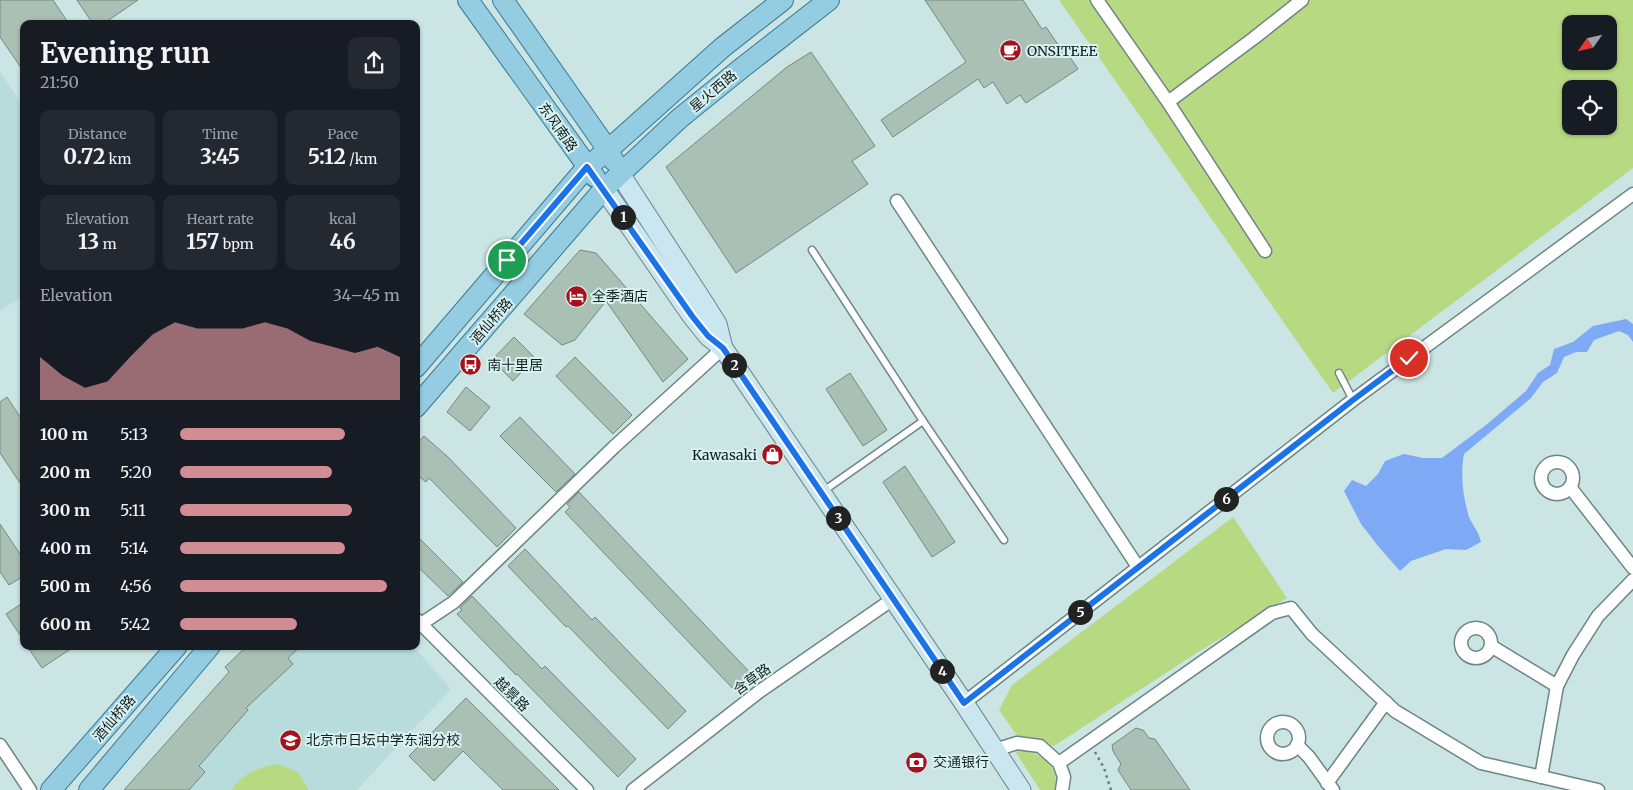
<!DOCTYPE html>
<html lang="en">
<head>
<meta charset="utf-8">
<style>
	body { margin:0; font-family:Merriweather,"Noto Sans SC",serif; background:#242831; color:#f1f3f6; height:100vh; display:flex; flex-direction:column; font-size:19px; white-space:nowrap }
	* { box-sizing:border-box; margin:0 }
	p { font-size:16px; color:#9ea1a6 }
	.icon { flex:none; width:28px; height:28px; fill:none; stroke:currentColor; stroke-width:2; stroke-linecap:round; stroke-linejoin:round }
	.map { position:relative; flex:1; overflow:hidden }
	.drawer { position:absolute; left:20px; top:20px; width:400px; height:630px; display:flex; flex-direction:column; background:#171b24; border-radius:10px; box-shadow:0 1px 4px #0004 }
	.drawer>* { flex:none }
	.needle { width:32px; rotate:236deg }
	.tools { position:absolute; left:1562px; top:15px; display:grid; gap:10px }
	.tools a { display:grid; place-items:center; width:55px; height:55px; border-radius:10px; background:#171b24; box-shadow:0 1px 4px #0004; font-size:25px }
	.pin { position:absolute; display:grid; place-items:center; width:42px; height:42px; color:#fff; margin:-21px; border:2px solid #fff; border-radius:50%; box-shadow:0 1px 5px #0007 }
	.km { position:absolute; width:25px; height:25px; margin:-12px; border-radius:50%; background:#222; color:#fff; font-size:14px; line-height:25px; text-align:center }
	.round { display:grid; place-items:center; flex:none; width:52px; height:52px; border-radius:10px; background:#242831 }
	.overview { display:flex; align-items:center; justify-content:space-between; height:85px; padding:0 20px }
	h1 { font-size:28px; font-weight:700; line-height:38px }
	.metrics { display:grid; grid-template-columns:repeat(3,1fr); gap:8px; height:85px; padding:5px 20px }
	.metrics div { display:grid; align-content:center; border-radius:10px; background:#242831; text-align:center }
	.metrics b { font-size:21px; font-weight:700 }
	.metrics small { font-size:14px; font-weight:400 }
	.metrics p { font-size:14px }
	.chart { height:140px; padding:10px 20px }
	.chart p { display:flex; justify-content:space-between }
	.chart svg { width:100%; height:90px; margin-top:5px; fill:#d08d93; opacity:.7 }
	ul { padding:0 20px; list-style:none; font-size:16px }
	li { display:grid; grid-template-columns:80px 60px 1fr; align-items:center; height:38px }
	li i { height:12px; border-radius:6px; background:#d08d93 }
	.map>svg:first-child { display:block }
	.built { fill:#b7dcdb }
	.green { fill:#b6d981; fill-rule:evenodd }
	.water { fill:#7da9f5 }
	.building { fill:#abc0b4; stroke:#75897d }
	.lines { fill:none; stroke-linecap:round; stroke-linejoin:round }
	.lane-casing { stroke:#6d8584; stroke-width:9 }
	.street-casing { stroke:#6d8584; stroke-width:15 }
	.secondary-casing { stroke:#6d8584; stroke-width:21 }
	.primary-casing { stroke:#387991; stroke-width:22 }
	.path { stroke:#687a7a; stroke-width:2.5; stroke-dasharray:2.5 4; stroke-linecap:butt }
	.lane { stroke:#fff; stroke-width:6 }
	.street { stroke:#fff; stroke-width:12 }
	.secondary { stroke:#c9e6f1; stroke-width:19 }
	.primary { stroke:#94cce2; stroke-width:20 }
	.route-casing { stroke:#fff; stroke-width:10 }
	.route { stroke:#1a73e8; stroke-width:6 }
	.labels { text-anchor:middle; stroke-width:4; stroke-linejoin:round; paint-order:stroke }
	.poi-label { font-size:14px; fill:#141e1e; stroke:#d7f2f1; text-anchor:start }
	.street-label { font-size:14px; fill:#141e1e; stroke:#d7f2f1 }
</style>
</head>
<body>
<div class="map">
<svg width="1633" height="790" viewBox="0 0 1633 790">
	<rect width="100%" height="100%" fill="#cae5e4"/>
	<g class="built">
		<polygon points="0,72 24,107 24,295 0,311"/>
		<polygon points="258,646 413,646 451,689 357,790 131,790"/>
	</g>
	<g class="green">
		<path d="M 1059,0 L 1633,0 L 1633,168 L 1333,393 ZM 1571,24 L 1609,24 L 1609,61 L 1571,61 ZM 1571,89 L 1609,89 L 1609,126 L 1571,126 Z"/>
		<polygon points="1233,517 1287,598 1198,652 1054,746 1018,737 999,710 1012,685"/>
		<path d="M 1022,749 C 1042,754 1060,767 1055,790 L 1040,790 L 1015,751 Z"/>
		<path d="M 277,764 L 298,772 L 309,790 L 231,790 C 246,772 254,769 277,764 Z"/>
	</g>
	<path class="water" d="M 1626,319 L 1633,324 L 1633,342 L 1628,335 L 1619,331 L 1594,340 L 1587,352 L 1576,352 L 1564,357 L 1557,373 L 1543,382 L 1531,398 L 1464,454 C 1460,475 1463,497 1469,517 C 1473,526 1479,532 1481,542 L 1466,550 L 1446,549 L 1411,561 L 1400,571 L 1378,546 L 1361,524 L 1344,491 L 1352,480 L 1366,486 L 1378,474 L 1385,461 L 1404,454 L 1423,458 L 1442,458 L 1486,425 L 1526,391 L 1538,373 L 1550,365 L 1554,349 L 1573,342 L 1593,326 Z"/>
	<g class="building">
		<polygon points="0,0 53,0 69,24 24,24 24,72 0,37"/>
		<polygon points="77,0 138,0 103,24 93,24"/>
		<polygon points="925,0 1023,0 1042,29 1046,27 1063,52 1065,50 1078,69 1026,103 1020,95 1007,104 993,82 984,88 978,79 893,137 881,120 966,62"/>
		<polygon points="811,52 875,146 852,161 868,184 736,273 666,167 787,67"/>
		<polygon points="580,250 596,253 688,359 663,382 606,301 575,340 562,345 524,314"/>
		<polygon points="514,337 535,358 513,381 492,360"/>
		<polygon points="575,357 632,415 613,434 556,376"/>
		<polygon points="850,373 887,430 863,446 826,389"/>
		<polygon points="466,387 490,407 470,431 447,412"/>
		<polygon points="7,397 24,423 24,489 0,453 0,402"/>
		<polygon points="520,417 575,474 556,492 500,436"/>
		<polygon points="424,436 448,457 516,528 497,547 429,478 426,482 416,474 416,445"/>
		<polygon points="905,466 955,542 932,557 883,482"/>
		<polygon points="579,492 756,679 739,695 565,512 570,507 567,504"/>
		<polygon points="0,524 24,560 24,576 9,585 0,572"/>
		<polygon points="416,535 463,582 448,596 416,565"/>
		<polygon points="525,549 592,620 595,617 686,711 668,729 568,626 566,627 508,566"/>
		<polygon points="472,596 542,669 545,666 636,759 618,777 517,674 516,675 457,614 462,610 460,608"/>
		<polygon points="24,602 24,641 6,614"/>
		<polygon points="27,646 75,646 42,668"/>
		<polygon points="247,646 301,646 288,658 293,664 246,708 248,710 199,766 205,772 189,790 124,790 229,672 225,667"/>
		<polygon points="466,698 559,790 503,790 463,751 434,781 409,756"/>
		<polygon points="1136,728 1143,730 1149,738 1155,739 1190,790 1131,790 1118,770 1121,764 1113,751 1112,745"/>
	</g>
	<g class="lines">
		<defs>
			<g id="lane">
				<polyline points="812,250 923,421 1004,540"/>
				<polyline points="1339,373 1353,400"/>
				<polyline points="822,492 923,421"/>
			</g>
			<g id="street">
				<polyline points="1097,0 1168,102 1265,251"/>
				<polyline points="1168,102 1254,38 1302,0"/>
				<polyline points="897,201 1138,567"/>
				<circle cx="1557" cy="478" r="16"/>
				<polyline points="1570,487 1633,568"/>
				<polyline points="416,619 587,790"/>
				<polyline points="421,624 454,602 614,447 723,348"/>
				<circle cx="1476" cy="643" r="15"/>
				<polyline points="1491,646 1557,686"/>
				<polyline points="964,703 1353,400 1633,194"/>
				<circle cx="1283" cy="738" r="16"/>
				<polyline points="0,745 30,790"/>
				<polyline points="1297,745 1309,757 1333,790"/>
				<polyline points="995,750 1017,743 1040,746 1059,763 1064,777 1062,790"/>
				<polyline points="1059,763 1272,613 1291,608 1312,634 1395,711 1481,763 1598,790"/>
				<polyline points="1541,777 1557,686 1573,655 1598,616 1633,580"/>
				<polyline points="1327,783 1386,702"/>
				<polyline points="633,790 760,691 893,599"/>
			</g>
			<g id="secondary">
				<polyline points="620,174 705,305 717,324 723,348"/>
				<polyline points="604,189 692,316 708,336 723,348 964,703 1021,790"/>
			</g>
			<g id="primary">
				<polyline points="468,0 595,177"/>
				<polyline points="503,0 608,150 614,161"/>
				<polyline points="416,367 587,167 608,150 723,47 783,0"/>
				<polyline points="416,407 604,189 680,118 743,67 829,0"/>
				<polyline points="51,790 177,646"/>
				<polyline points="89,790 210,646"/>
			</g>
		</defs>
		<use href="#lane" class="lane-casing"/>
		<use href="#street" class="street-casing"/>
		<use href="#secondary" class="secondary-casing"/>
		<use href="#primary" class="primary-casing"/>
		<polyline class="path" points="1095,752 1104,768 1111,790"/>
		<use href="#lane" class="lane"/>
		<use href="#street" class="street"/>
		<use href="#secondary" class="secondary"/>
		<use href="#primary" class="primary"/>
	</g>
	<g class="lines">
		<defs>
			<polyline id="route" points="507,260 587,167 692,316 708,336 723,348 964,703 1353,400 1409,358"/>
		</defs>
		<use href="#route" class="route-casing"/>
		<use href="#route" class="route"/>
	</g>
	<defs>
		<symbol id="cafe-disc" viewBox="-11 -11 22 22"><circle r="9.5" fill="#a7111b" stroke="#d7f2f1"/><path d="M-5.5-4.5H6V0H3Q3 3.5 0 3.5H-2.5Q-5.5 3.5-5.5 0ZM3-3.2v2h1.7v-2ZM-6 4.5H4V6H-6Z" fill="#fff"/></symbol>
		<symbol id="hotel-disc" viewBox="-11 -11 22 22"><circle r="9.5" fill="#a7111b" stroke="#d7f2f1"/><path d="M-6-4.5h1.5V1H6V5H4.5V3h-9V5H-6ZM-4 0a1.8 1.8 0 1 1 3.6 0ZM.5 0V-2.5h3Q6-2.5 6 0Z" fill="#fff"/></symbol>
		<symbol id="bus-disc" viewBox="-11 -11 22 22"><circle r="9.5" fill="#a7111b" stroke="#d7f2f1"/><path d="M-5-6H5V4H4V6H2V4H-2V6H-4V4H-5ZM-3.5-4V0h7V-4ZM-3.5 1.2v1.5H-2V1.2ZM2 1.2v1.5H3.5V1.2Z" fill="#fff"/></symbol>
		<symbol id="shop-disc" viewBox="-11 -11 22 22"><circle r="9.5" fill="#a7111b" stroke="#d7f2f1"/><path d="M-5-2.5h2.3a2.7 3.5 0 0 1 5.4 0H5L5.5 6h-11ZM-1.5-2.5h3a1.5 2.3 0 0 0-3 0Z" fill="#fff"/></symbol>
		<symbol id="school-disc" viewBox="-11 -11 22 22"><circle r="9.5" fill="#a7111b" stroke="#d7f2f1"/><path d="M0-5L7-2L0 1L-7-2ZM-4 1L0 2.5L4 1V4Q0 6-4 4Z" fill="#fff"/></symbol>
		<symbol id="bank-disc" viewBox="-11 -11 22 22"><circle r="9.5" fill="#a7111b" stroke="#d7f2f1"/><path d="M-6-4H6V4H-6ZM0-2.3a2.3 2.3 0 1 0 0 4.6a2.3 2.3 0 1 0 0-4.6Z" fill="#fff"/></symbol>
	</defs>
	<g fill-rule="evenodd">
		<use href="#cafe-disc" x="998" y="38" width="25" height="25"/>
		<use href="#hotel-disc" x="564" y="284" width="25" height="25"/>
		<use href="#bus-disc" x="458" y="352" width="25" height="25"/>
		<use href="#shop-disc" x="760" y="442" width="25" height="25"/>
		<use href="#school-disc" x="278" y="728" width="25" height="25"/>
		<use href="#bank-disc" x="904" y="750" width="25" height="25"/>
	</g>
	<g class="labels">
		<g class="poi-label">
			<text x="1027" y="56">ONSITEEE</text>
			<text x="592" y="301">全季酒店</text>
			<text x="487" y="370">南十里居</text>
			<text x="757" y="460" text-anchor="end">Kawasaki</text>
			<text x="306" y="745">北京市日坛中学东润分校</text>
			<text x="933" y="767">交通银行</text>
		</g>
		<g class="street-label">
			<text transform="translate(713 91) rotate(-40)" y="5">星火西路</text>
			<text transform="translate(558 127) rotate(55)" y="5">东风南路</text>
			<text transform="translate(491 321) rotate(-49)" y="5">酒仙桥路</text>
			<text transform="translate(752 679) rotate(-36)" y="5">含草路</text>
			<text transform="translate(512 694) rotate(45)" y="5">越景路</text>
			<text transform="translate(114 718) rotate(-49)" y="5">酒仙桥路</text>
		</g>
	</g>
</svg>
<div class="tools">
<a><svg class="needle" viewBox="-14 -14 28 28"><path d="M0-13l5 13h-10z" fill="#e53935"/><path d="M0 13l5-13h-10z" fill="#9ea1a6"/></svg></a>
<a><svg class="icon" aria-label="locate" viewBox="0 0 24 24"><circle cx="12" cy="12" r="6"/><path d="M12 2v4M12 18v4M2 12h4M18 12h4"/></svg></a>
</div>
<div class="pin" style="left:507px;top:260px;background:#1e9e55"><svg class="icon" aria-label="arrive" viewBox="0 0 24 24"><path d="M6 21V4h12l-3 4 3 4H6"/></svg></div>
<div class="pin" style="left:1409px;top:358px;background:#d93025"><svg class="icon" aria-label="check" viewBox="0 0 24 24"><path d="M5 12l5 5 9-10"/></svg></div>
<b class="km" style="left:623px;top:217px">1</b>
<b class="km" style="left:734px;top:365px">2</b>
<b class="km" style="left:838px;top:518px">3</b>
<b class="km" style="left:942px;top:671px">4</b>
<b class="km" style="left:1080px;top:612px">5</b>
<b class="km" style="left:1226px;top:499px">6</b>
<section class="drawer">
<div class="overview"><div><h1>Evening run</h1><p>21:50</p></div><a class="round"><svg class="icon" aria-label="share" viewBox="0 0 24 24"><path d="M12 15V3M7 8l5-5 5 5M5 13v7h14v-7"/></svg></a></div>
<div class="metrics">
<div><p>Distance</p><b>0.72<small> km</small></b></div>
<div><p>Time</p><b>3:45</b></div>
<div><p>Pace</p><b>5:12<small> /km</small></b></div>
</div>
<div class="metrics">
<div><p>Elevation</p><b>13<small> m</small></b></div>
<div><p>Heart rate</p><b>157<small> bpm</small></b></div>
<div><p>kcal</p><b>46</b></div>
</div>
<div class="chart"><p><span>Elevation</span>34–45 m</p>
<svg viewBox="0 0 160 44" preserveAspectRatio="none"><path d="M0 44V23L10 32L20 38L30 35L40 23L50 12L60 6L70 9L80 9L90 9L100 6L110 9L120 15L130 18L140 21L150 18L160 23V44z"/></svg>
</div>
<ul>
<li><b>100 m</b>5:13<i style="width:75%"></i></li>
<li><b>200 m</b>5:20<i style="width:69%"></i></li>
<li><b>300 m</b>5:11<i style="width:78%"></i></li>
<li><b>400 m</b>5:14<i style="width:75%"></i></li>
<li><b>500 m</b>4:56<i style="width:94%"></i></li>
<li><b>600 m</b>5:42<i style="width:53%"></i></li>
</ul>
</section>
</div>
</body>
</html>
